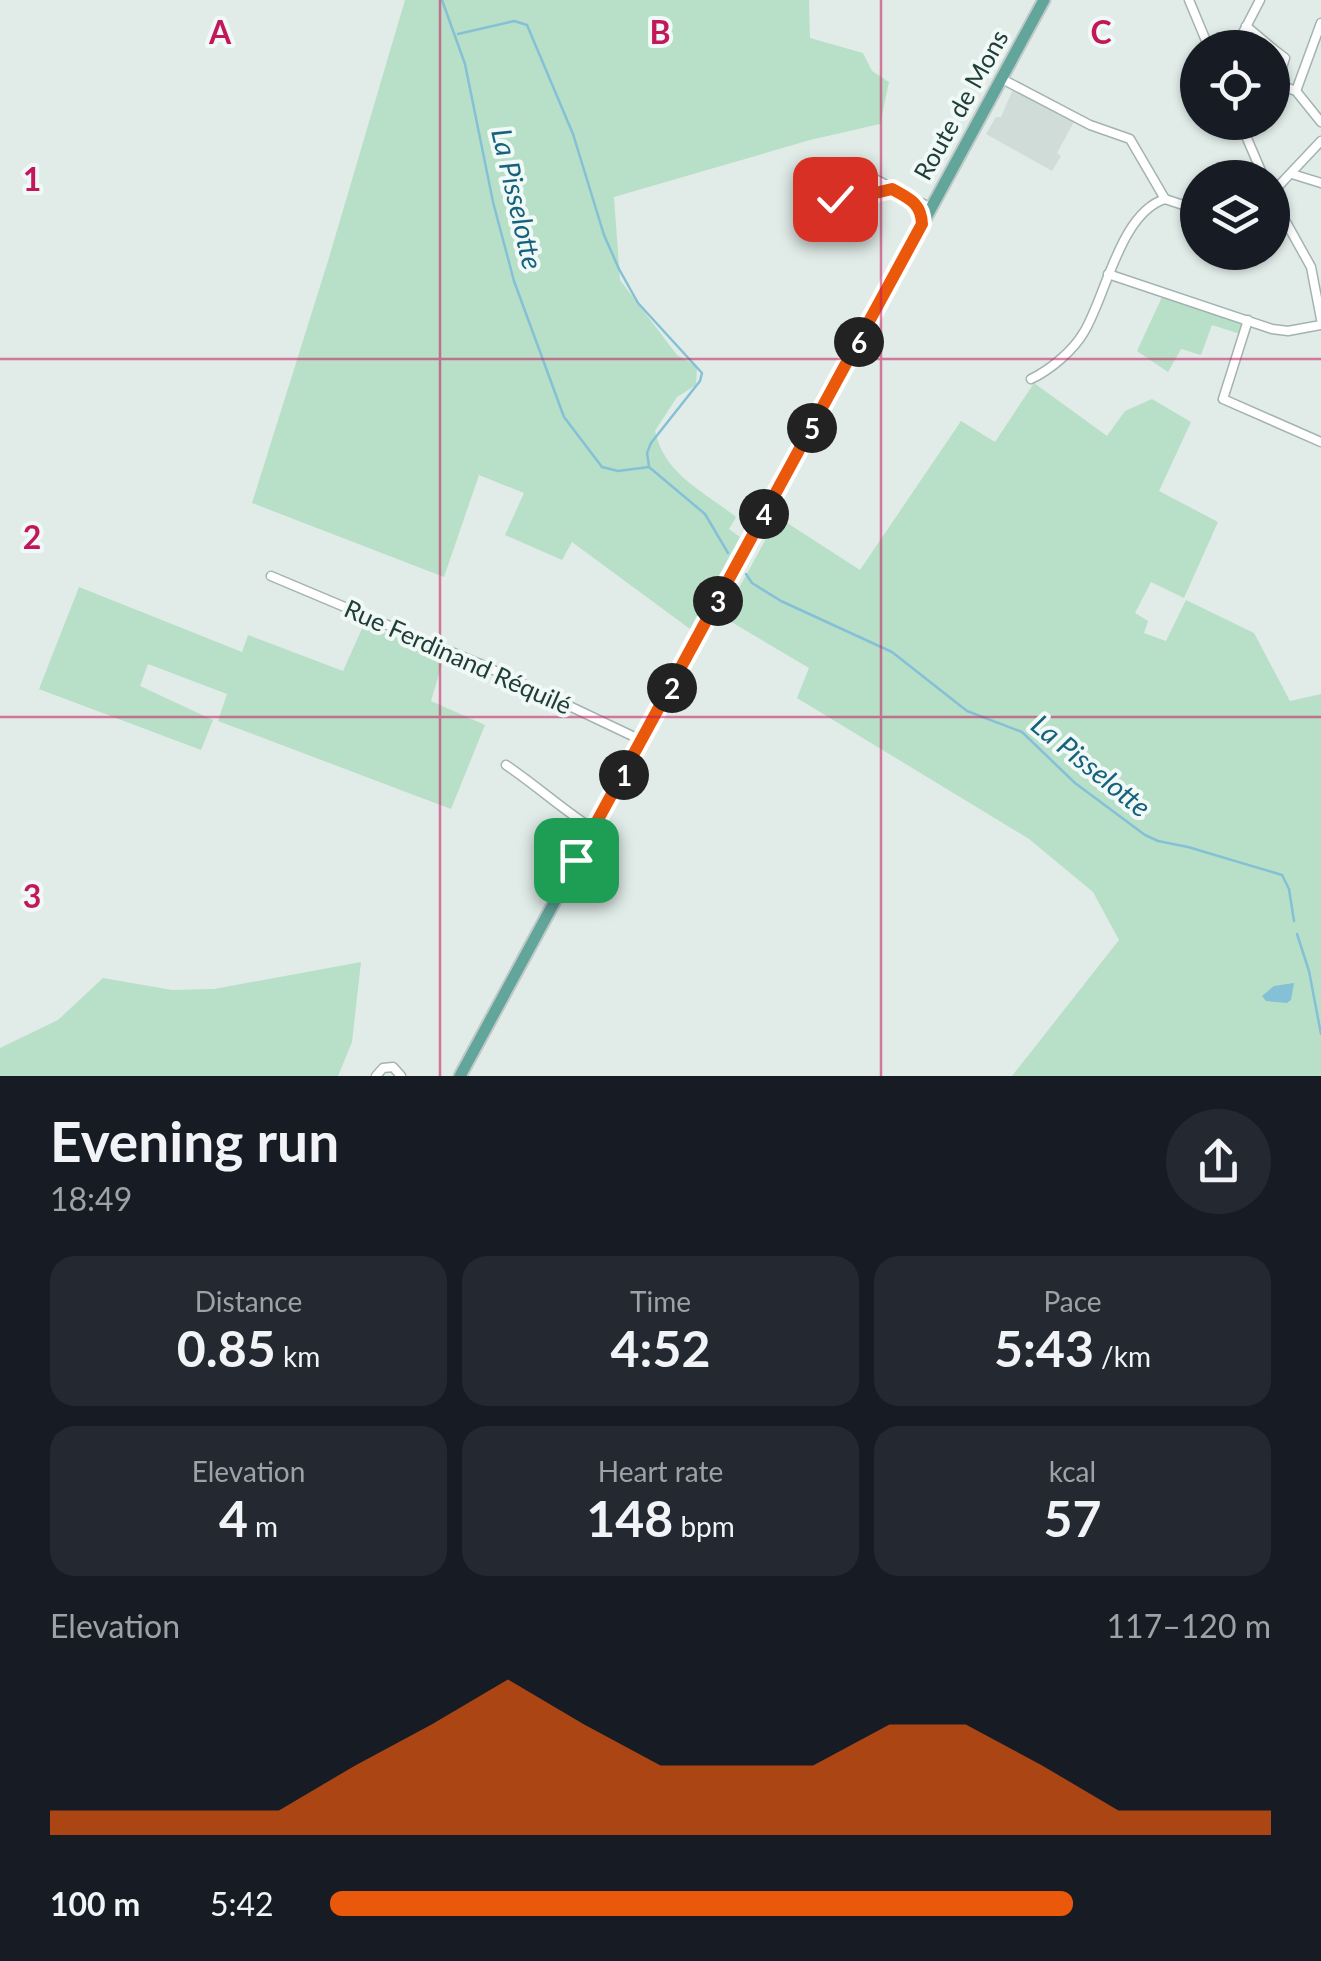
<!DOCTYPE html>
<html lang="en">
<head>
<meta charset="utf-8">
<style>
	body { margin:0; font-family:Lato,sans-serif; background:#242831; color:#f1f3f6; height:100vh; display:flex; flex-direction:column; font-size:38px; white-space:nowrap }
	* { box-sizing:border-box; margin:0 }
	p { font-size:32px; color:#9ea1a6 }
	.icon { flex:none; width:55px; height:55px; fill:none; stroke:currentColor; stroke-width:2; stroke-linecap:round; stroke-linejoin:round }
	.map { position:relative; height:1076px; overflow:hidden }
	.side { display:flex; flex-direction:column; background:#171b24; flex:1 }
	.side>* { flex:none }
	.fabs { position:absolute; left:1180px; top:30px; display:grid; gap:20px }
	.fabs a { display:grid; place-items:center; width:110px; height:110px; border-radius:50%; background:#171b24; box-shadow:0 2px 8px #0004; font-size:50px }
	.pin { position:absolute; display:grid; place-items:center; width:85px; height:85px; color:#fff; margin:-42px; border-radius:20px; box-shadow:0 5px 15px #0006 }
	.km { position:absolute; width:50px; height:50px; margin:-25px; border-radius:50%; background:#222; color:#fff; font-size:28px; line-height:50px; text-align:center }
	.round { display:grid; place-items:center; flex:none; width:105px; height:105px; border-radius:52px; background:#242831 }
	.overview { display:flex; align-items:center; justify-content:space-between; height:170px; padding:0 50px }
	h1 { font-size:55px; font-weight:700; line-height:75px }
	.metrics { display:grid; grid-template-columns:repeat(3,1fr); gap:15px; height:170px; padding:10px 50px }
	.metrics div { display:grid; align-content:center; border-radius:25px; background:#242831; text-align:center }
	.metrics b { font-size:50px; font-weight:700 }
	.metrics small { font-size:28px; font-weight:400 }
	.metrics p { font-size:28px }
	.chart { height:280px; padding:20px 50px }
	.chart p { display:flex; justify-content:space-between }
	.chart svg { width:100%; height:180px; margin-top:10px; fill:#ea580c; opacity:.7 }
	ul { padding:0 50px; list-style:none; font-size:32px }
	li { display:grid; grid-template-columns:160px 120px 1fr; align-items:center; height:75px }
	li i { height:25px; border-radius:12px; background:#ea580c }
	.map>svg:first-child { display:block }
	.built { fill:#cfdcd8 }
	.green { fill:#b8dfc7 }
	.water { fill:#85c1d6 }
	.lines { fill:none; stroke-linecap:round; stroke-linejoin:round }
	.stream { stroke:#85c1d6; stroke-width:2.5 }
	.street-casing { stroke:#a3b4b0; stroke-width:11 }
	.primary-casing { stroke:#c1c9c8; stroke-width:15 }
	.street { stroke:#fff; stroke-width:8 }
	.primary { stroke:#62a59b; stroke-width:11 }
	.route-casing { stroke:#fff; stroke-width:20 }
	.route { stroke:#ea580c; stroke-width:12 }
	.grid { fill:none; stroke:#c2185b; stroke-width:2.5; stroke-opacity:0.55 }
	.labels { text-anchor:middle; stroke-width:8; stroke-linejoin:round; paint-order:stroke }
	.street-label { font-size:25px; fill:#203e39; stroke:#f1f9f6 }
	.water-label { font-size:28px; font-style:italic; fill:#16627e; stroke:#f1f9f6 }
	.grid-label { font-size:32px; text-anchor:middle; font-weight:bold; fill:#c2185b; stroke:#f1f9f6; stroke-width:8; stroke-linejoin:round; paint-order:stroke }
</style>
</head>
<body>
<div class="map">
<svg width="1321" height="1076" viewBox="0 0 1321 1076">
	<rect width="100%" height="100%" fill="#e1ece8"/>
	<polygon class="built" points="1013,89 1021,90 1075,120 1057,153 1061,156 1052,171 986,134 996,117 1001,117"/>
	<g class="green">
		<path d="M 405,0 L 809,0 L 810,38 L 863,53 L 872,71 L 889,82 L 880,124 L 810,140 L 614,197 L 620,280 L 677,355 L 697,366 L 696,385 L 677,397 L 655,431 C 665,475 702,490 736,517 L 729,529 L 740,537 L 690,629 L 572,542 L 562,560 L 505,535 L 524,493 L 479,475 L 444,577 L 252,503 L 328,261 Z"/>
		<polygon points="1162,297 1238,322 1243,327 1240,334 1212,325 1201,355 1181,349 1168,372 1137,351"/>
		<polygon points="1034,383 1107,436 1125,411 1152,399 1191,422 1159,491 1218,522 1184,598 1151,582 1135,613 1148,621 1144,633 1166,641 1186,600 1254,633 1290,701 1321,694 1321,1076 1012,1076 1119,940 1093,892 1029,839 797,698 809,668 723,617 778,517 860,570 961,421 995,442"/>
		<polygon points="79,587 242,652 248,635 343,671 364,624 444,657 431,701 485,725 451,809 218,721 227,694 148,664 140,686 213,720 201,750 39,689"/>
		<polygon points="361,962 352,1042 338,1076 0,1076 0,1048 58,1020 103,978 172,990 214,989"/>
	</g>
	<polygon class="water" points="1294,983 1291,1000 1287,1003 1266,1001 1262,996 1274,986"/>
	<g class="lines">
		<g class="stream">
			<polyline points="442,0 465,64 493,202 514,281 564,417 602,467 618,471 649,467 705,514 728,553"/>
			<polyline points="458,34 514,21 527,25 573,134 604,235 619,269 638,303 702,373 700,381 651,443 647,453 649,466"/>
			<polyline points="746,574 752,583 781,601 892,652 967,711 1022,732 1075,783 1145,835 1158,841 1188,847 1282,875 1289,889 1294,921"/>
			<polyline points="1297,934 1309,971 1321,1034"/>
		</g>
		<defs>
			<g id="street">
				<polyline points="1189,0 1209,48"/>
				<polyline points="1246,26 1272,48"/>
				<polyline points="1235,48 1260,0"/>
				<polyline points="1272,48 1285,58 1277,84 1296,91 1321,122"/>
				<polyline points="1002,79 1090,125 1130,139 1165,199"/>
				<polyline points="1296,91 1321,23"/>
				<polyline points="1240,122 1264,178"/>
				<polyline points="1292,174 1321,183"/>
				<polyline points="892,189 840,200 824,211 815,208 812,200 818,189 834,189 873,178 931,208"/>
				<polyline points="1272,193 1321,141"/>
				<polyline points="1272,197 1311,267 1321,319"/>
				<polyline points="1210,257 1213,252"/>
				<polyline points="1108,274 1272,329 1288,331 1321,325"/>
				<polyline points="1248,320 1223,399 1321,442"/>
				<path d="M 1031,379 C 1050,370 1073,351 1084,332 C 1106,296 1120,213 1165,199 L 1198,210"/>
				<polyline points="271,576 485,666 643,741"/>
				<path d="M 506,765 C 537,786 562,809 593,829"/>
				<polyline points="376,1076 383,1068 393,1067 401,1076"/>
			</g>
			<polyline id="primary" points="460,1076 1044,0"/>
		</defs>
		<use href="#street" class="street-casing"/>
		<use href="#primary" class="primary-casing"/>
		<use href="#street" class="street"/>
		<use href="#primary" class="primary"/>
	</g>
	<g class="lines">
		<defs>
			<path id="route" d="M 576,860 L 922,224 C 921,203 910,199 892,189 L 834,203 L 835,199"/>
		</defs>
		<use href="#route" class="route-casing"/>
		<use href="#route" class="route"/>
	</g>
	<path class="grid" d="M 440,0 L 440,1076M 881,0 L 881,1076M 0,359 L 1321,359M 0,717 L 1321,717"/>
	<g class="labels">
		<g class="street-label">
			<text transform="translate(961 105) rotate(-61)" y="9">Route de Mons</text>
			<text transform="translate(458 657) rotate(24)" y="9">Rue Ferdinand Réquilé</text>
		</g>
		<g class="water-label">
			<text transform="translate(517 199) rotate(77)" y="10">La Pisselotte</text>
			<text transform="translate(1091 766) rotate(39)" y="10">La Pisselotte</text>
		</g>
	</g>
	<g class="grid-label">
		<text x="220" y="44">A</text>
		<text x="660" y="44">B</text>
		<text x="1101" y="44">C</text>
		<text x="32" y="191">1</text>
		<text x="32" y="549">2</text>
		<text x="32" y="908">3</text>
	</g>
</svg>
<div class="fabs">
<a><svg class="icon" aria-label="locate" viewBox="0 0 24 24"><circle cx="12" cy="12" r="6"/><path d="M12 2v4M12 18v4M2 12h4M18 12h4"/></svg></a>
<a><svg class="icon" aria-label="layers" viewBox="0 0 24 24"><path d="M12 4l9 5-9 5-9-5zM3 14l9 5 9-5"/></svg></a>
</div>
<div class="pin" style="left:576px;top:860px;background:#1e9e55"><svg class="icon" aria-label="arrive" viewBox="0 0 24 24"><path d="M6 21V4h12l-3 4 3 4H6"/></svg></div>
<div class="pin" style="left:835px;top:199px;background:#d93025"><svg class="icon" aria-label="check" viewBox="0 0 24 24"><path d="M5 12l5 5 9-10"/></svg></div>
<b class="km" style="left:624px;top:775px">1</b>
<b class="km" style="left:672px;top:688px">2</b>
<b class="km" style="left:718px;top:601px">3</b>
<b class="km" style="left:764px;top:514px">4</b>
<b class="km" style="left:812px;top:428px">5</b>
<b class="km" style="left:859px;top:342px">6</b>
</div>
<section class="side">
<div class="overview"><div><h1>Evening run</h1><p>18:49</p></div><a class="round"><svg class="icon" aria-label="share" viewBox="0 0 24 24"><path d="M12 15V3M7 8l5-5 5 5M5 13v7h14v-7"/></svg></a></div>
<div class="metrics">
<div><p>Distance</p><b>0.85<small> km</small></b></div>
<div><p>Time</p><b>4:52</b></div>
<div><p>Pace</p><b>5:43<small> /km</small></b></div>
</div>
<div class="metrics">
<div><p>Elevation</p><b>4<small> m</small></b></div>
<div><p>Heart rate</p><b>148<small> bpm</small></b></div>
<div><p>kcal</p><b>57</b></div>
</div>
<div class="chart"><p><span>Elevation</span>117–120 m</p>
<svg viewBox="0 0 160 44" preserveAspectRatio="none"><path d="M0 44V38L10 38L20 38L30 38L40 27L50 17L60 6L70 17L80 27L90 27L100 27L110 17L120 17L130 27L140 38L150 38L160 38V44z"/></svg>
</div>
<ul>
<li><b>100 m</b>5:42<i style="width:79%"></i></li>
</ul>
</section>
</body>
</html>
